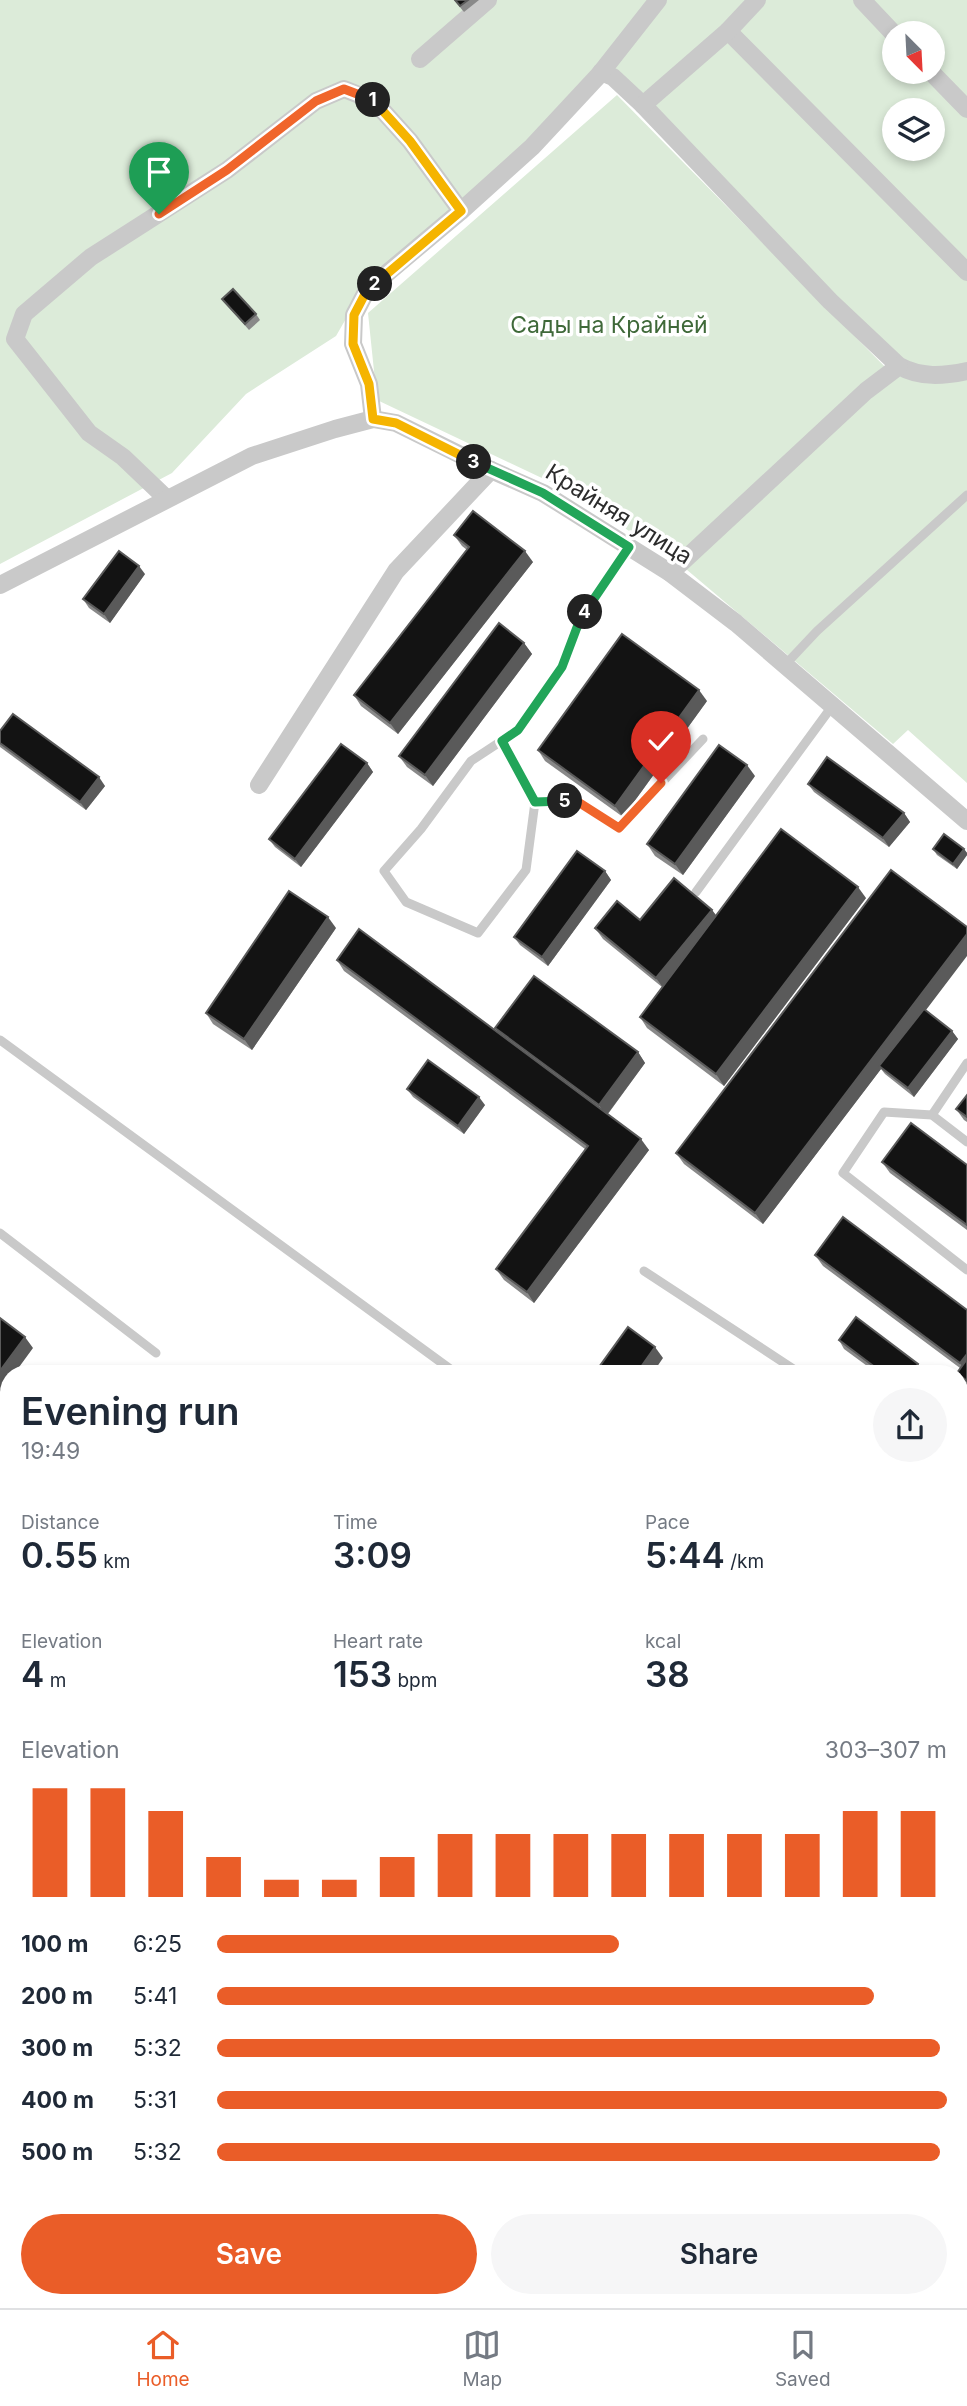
<!DOCTYPE html>
<html lang="en">
<head>
<meta charset="utf-8">
<style>
	body { margin:0; font-family:Inter,sans-serif; background:#f6f6f7; color:#1f2937; height:100vh; display:flex; flex-direction:column; font-size:26px; white-space:nowrap }
	* { box-sizing:border-box; margin:0 }
	p { font-size:23px; color:#747a83 }
	.icon { flex:none; width:38px; height:38px; fill:none; stroke:currentColor; stroke-width:2; stroke-linecap:round; stroke-linejoin:round }
	.map { position:relative; flex:1; overflow:hidden }
	.details { position:absolute; left:0px; top:1365px; width:968px; height:943px; display:flex; flex-direction:column; background:#fff; border-radius:28px 28px 0 0; box-shadow:0 4px 10px #0003 }
	.details>* { flex:none }
	.needle { width:46px; rotate:156deg }
	.fabs { position:absolute; left:882px; top:21px; display:grid; gap:14px }
	.fabs a { display:grid; place-items:center; width:63px; height:63px; border-radius:50%; background:#fff; box-shadow:0 4px 10px #0003; font-size:35px }
	.pin { position:absolute; display:grid; place-items:center; width:60px; height:60px; color:#fff; margin:-72px -30px; border-radius:50% 50% 50% 0; rotate:-45deg; box-shadow:0 0 7px #0007 }
	.pin .icon { rotate:45deg }
	.km { position:absolute; width:35px; height:35px; margin:-18px; border-radius:50%; background:#222; color:#fff; font-size:19px; line-height:35px; text-align:center }
	.round { display:grid; place-items:center; flex:none; width:74px; height:74px; border-radius:37px; background:#f6f6f7 }
	.summary { display:flex; align-items:center; justify-content:space-between; height:119px; padding:0 21px }
	h1 { font-size:38px; font-weight:600; line-height:52px }
	.metrics { display:grid; grid-template-columns:repeat(3,1fr); gap:10px; height:119px; padding:7px 21px }
	.metrics div { display:grid; align-content:center }
	.metrics b { font-size:35px; font-weight:600 }
	.metrics small { font-size:19px; font-weight:400 }
	.metrics p { font-size:19px }
	.chart { height:196px; padding:14px 21px }
	.chart p { display:flex; justify-content:space-between }
	.chart svg { width:100%; height:126px; margin-top:7px; stroke:#ea5d28; stroke-width:6 }
	.primary-button { display:flex; gap:14px; margin-top:auto; padding:14px 21px }
	.primary-button a { flex:1; height:80px; border-radius:42px; background:#ea5d28; color:#fff; font-size:28px; font-weight:600; line-height:80px; text-align:center }
	.primary-button a+a { background:#f6f6f7; color:#1f2937 }
	ul { padding:0 21px; list-style:none; font-size:23px }
	li { display:grid; grid-template-columns:112px 84px 1fr; align-items:center; height:52px }
	li i { height:18px; border-radius:9px; background:#ea5d28 }
	.tabs { display:flex; justify-content:space-around; align-items:center; height:98px; border-top:2px solid #e0e1e3; background:#fff; font-size:19px; color:#747a83 }
	.tabs a { display:grid; justify-items:center; gap:4px }
	.tabs .selected { color:#ea5d28 }
	.map>svg:first-child { display:block }
	.garden { fill:#dcebd9; fill-rule:evenodd }
	.lines { fill:none; stroke-linecap:round; stroke-linejoin:round }
	.lane { stroke:#c9c9c9; stroke-width:9 }
	.street { stroke:#c9c9c9; stroke-width:18 }
	.wall { fill:#898989 }
	.shaded-wall { fill:#5a5a5a }
	.building { fill:#131313; stroke:#5a5a5a; stroke-width:2 }
	.split-1-casing { stroke:#fff; stroke-width:14 }
	.split-2-casing { stroke:#fff; stroke-width:14 }
	.split-3-casing { stroke:#fff; stroke-width:14 }
	.split-4-casing { stroke:#fff; stroke-width:14 }
	.split-5-casing { stroke:#fff; stroke-width:14 }
	.split-6-casing { stroke:#fff; stroke-width:14 }
	.split-1 { stroke:#f0652b; stroke-width:9 }
	.split-2 { stroke:#f5b400; stroke-width:9 }
	.split-3 { stroke:#f5b400; stroke-width:9 }
	.split-4 { stroke:#22a559; stroke-width:9 }
	.split-5 { stroke:#22a559; stroke-width:9 }
	.split-6 { stroke:#f0652b; stroke-width:9 }
	.labels { text-anchor:middle; stroke-width:7; stroke-linejoin:round; paint-order:stroke }
	.park-label { font-size:23px; fill:#3f6939; stroke:#fff }
	.street-label { font-size:23px; fill:#2c2c2c; stroke:#fff }
</style>
</head>
<body>
<div class="map">
<svg width="967" height="2308" viewBox="0 0 967 2308">
	<rect width="100%" height="100%" fill="#fff"/>
	<g class="garden">
		<path d="M 0,0 L 967,0 L 967,366 L 917,375 L 598,66 L 526,152 L 366,284 L 336,336 L 246,394 L 172,473 L 0,564 ZM 894,33 L 933,33 L 933,72 L 894,72 ZM 894,110 L 933,110 L 933,149 L 894,149 Z"/>
		<polygon points="617,95 893,375 933,383 967,371 967,783 908,730 893,744 680,564 563,488 377,400 368,313"/>
	</g>
	<g class="lines">
		<g class="lane">
			<polyline points="629,547 579,622 562,667 518,730 471,761 421,829 384,871 406,902 478,933 526,870 535,802 575,800 619,828 703,739"/>
			<polyline points="785,665 817,631 967,495"/>
			<polyline points="502,741 535,802"/>
			<polyline points="696,892 833,705"/>
			<polyline points="0,1040 457,1374"/>
			<polyline points="932,1115 967,1063"/>
			<polyline points="967,1142 932,1115 884,1112 843,1173 967,1270"/>
			<polyline points="0,1233 156,1353"/>
			<polyline points="644,1271 801,1374"/>
			<polyline points="959,1406 967,1412"/>
			<polyline points="0,1622 9,1629"/>
			<polyline points="0,1695 9,1698"/>
			<polyline points="959,2065 967,2072"/>
		</g>
		<g class="street">
			<polyline points="862,0 894,34"/>
			<polyline points="728,31 967,272"/>
			<polyline points="420,59 488,0"/>
			<path d="M 601,72 L 613,77 L 643,105 L 830,301 L 899,366 C 921,378 943,376 967,371"/>
			<polyline points="931,72 967,109"/>
			<polyline points="643,105 728,31 757,0"/>
			<polyline points="373,419 369,384 353,344 354,315 365,294 380,279 461,211 532,147 599,75 658,0"/>
			<polyline points="167,499 123,457 89,433 15,339 24,314 91,257 227,170 316,101 344,89 374,101 410,141 461,211"/>
			<polyline points="669,572 680,564 866,391 899,366"/>
			<polyline points="0,585 252,456 335,429 373,419 396,423 491,470 543,493 669,572 736,623 967,821"/>
			<polyline points="259,785 396,571 491,470"/>
			<polyline points="959,1590 967,1579"/>
			<polyline points="0,1908 9,1914"/>
			<polyline points="515,2300 526,2308"/>
			<polyline points="420,2308 426,2300"/>
		</g>
	</g>
	<g class="wall">
		<polygon points="454,0 479,0 464,12"/>
		<polygon points="222,299 256,314 260,320 249,330"/>
		<polygon points="454,535 533,562 398,734 361,706 354,695 467,550 462,546"/>
		<polygon points="145,574 110,623 89,608 83,599"/>
		<polygon points="524,643 532,654 433,786 407,767 399,756"/>
		<polygon points="707,701 623,817 545,761 538,750"/>
		<polygon points="0,731 105,786 86,810 0,747"/>
		<polygon points="367,763 373,772 301,867 275,847 269,839"/>
		<polygon points="755,776 683,875 655,856 647,844"/>
		<polygon points="808,784 904,813 910,822 889,847 814,792"/>
		<polygon points="933,849 964,849 967,853 967,855 957,869 937,855"/>
		<polygon points="605,871 611,880 548,966 520,945 514,937"/>
		<polygon points="866,898 724,1086 647,1028 640,1017 662,987 603,939 595,928 640,920 712,910 716,915"/>
		<polygon points="336,928 252,1050 213,1024 206,1013"/>
		<polygon points="337,960 499,1033 495,1028 638,1052 645,1063 608,1114 649,1150 534,1303 504,1280 496,1269 585,1149 344,971"/>
		<polygon points="926,1010 952,1031 958,1039 914,1097 885,1074 881,1069 763,1224 684,1164 676,1153"/>
		<polygon points="407,1089 485,1105 464,1134 413,1097"/>
		<polygon points="967,1095 967,1122 964,1120 956,1109"/>
		<polygon points="882,1162 967,1165 967,1230 890,1173"/>
		<polygon points="815,1255 967,1310 967,1385 963,1381 959,1376 960,1368 823,1266"/>
		<polygon points="839,1340 924,1373 923,1374 878,1374 844,1349"/>
		<polygon points="9,1445 9,1568 0,1561 0,1457"/>
		<polygon points="967,2004 967,2045 959,2038 959,2014"/>
		<polygon points="959,2154 967,2160 967,2248 959,2242"/>
		<polygon points="32,2300 95,2300 104,2308 43,2308"/>
		<polygon points="560,2300 605,2300 602,2304 598,2301 593,2308 572,2308"/>
		<polygon points="634,2300 658,2300 651,2308 646,2308"/>
	</g>
	<g class="shaded-wall">
		<polygon points="525,551 533,562 398,734 390,723"/>
		<polygon points="139,566 145,574 110,623 104,614"/>
		<polygon points="524,643 532,654 433,786 425,775"/>
		<polygon points="699,690 707,701 623,817 615,806"/>
		<polygon points="367,763 373,772 301,867 295,859"/>
		<polygon points="747,765 755,776 683,875 675,864"/>
		<polygon points="99,777 105,786 86,810 80,802"/>
		<polygon points="904,813 910,822 889,847 883,838"/>
		<polygon points="964,849 967,853 967,855 957,869 953,864"/>
		<polygon points="605,871 611,880 548,966 542,957"/>
		<polygon points="858,887 866,898 724,1086 716,1074"/>
		<polygon points="712,910 720,921 664,989 656,978"/>
		<polygon points="328,917 336,928 252,1050 244,1039"/>
		<polygon points="967,934 967,956 882,1068 879,1066 881,1069 763,1224 755,1213"/>
		<polygon points="952,1031 958,1039 914,1097 908,1088"/>
		<polygon points="638,1052 645,1063 606,1116 599,1105"/>
		<polygon points="479,1097 485,1105 464,1134 458,1126"/>
		<polygon points="641,1139 649,1150 534,1303 527,1292"/>
		<polygon points="25,1337 33,1348 14,1374 9,1374 9,1381 0,1392 0,1371"/>
		<polygon points="655,1347 663,1358 652,1374 636,1374"/>
		<polygon points="967,1354 967,1373 960,1363"/>
		<polygon points="918,1364 924,1373 923,1374 911,1374"/>
		<polygon points="967,1437 967,1453 959,1464 959,1448"/>
		<polygon points="960,1762 966,1770 962,1775 959,1770"/>
		<polygon points="967,1820 967,1837 960,1846 959,1845 959,1831"/>
		<polygon points="967,1967 967,1982 959,1992 959,1976"/>
		<polygon points="0,2249 4,2255 0,2260"/>
		<polygon points="967,2269 967,2285 965,2288 959,2279"/>
		<polygon points="959,2281 964,2289 959,2296"/>
		<polygon points="315,2300 331,2300 324,2308 308,2308"/>
		<polygon points="583,2300 597,2300 598,2301 593,2308 578,2308 578,2307"/>
		<polygon points="641,2300 658,2300 651,2308 647,2308"/>
		<polygon points="940,2300 956,2300 950,2308 933,2308"/>
	</g>
	<g class="building">
		<polygon points="455,0 468,0 460,6"/>
		<polygon points="233,289 256,314 245,324 222,299"/>
		<polygon points="473,511 525,551 390,723 354,695 469,547 454,535"/>
		<polygon points="119,551 139,566 104,614 83,599"/>
		<polygon points="499,623 524,643 425,775 399,756"/>
		<polygon points="622,634 699,690 615,806 538,750"/>
		<polygon points="13,714 99,777 80,802 0,743 0,731"/>
		<polygon points="341,744 367,763 295,859 269,839"/>
		<polygon points="719,745 747,765 675,864 647,844"/>
		<polygon points="827,757 904,813 883,838 808,784"/>
		<polygon points="781,829 858,887 716,1074 640,1017"/>
		<polygon points="944,834 964,849 953,864 933,849"/>
		<polygon points="577,851 605,871 542,957 514,937"/>
		<polygon points="891,870 967,927 967,934 755,1213 676,1153"/>
		<polygon points="674,878 712,910 656,978 595,928 617,901 640,920"/>
		<polygon points="289,891 328,917 244,1039 206,1013"/>
		<polygon points="359,929 641,1139 527,1292 496,1269 588,1146 337,960"/>
		<polygon points="534,976 638,1052 599,1105 495,1028"/>
		<polygon points="924,1009 952,1031 908,1088 879,1066"/>
		<polygon points="428,1060 479,1097 458,1126 407,1089"/>
		<polygon points="967,1095 967,1117 956,1109"/>
		<polygon points="911,1123 967,1165 967,1225 882,1162"/>
		<polygon points="843,1217 967,1310 967,1354 960,1363 815,1255"/>
		<polygon points="856,1317 918,1364 911,1374 884,1374 839,1340"/>
		<polygon points="0,1318 25,1337 0,1371"/>
		<polygon points="628,1327 655,1347 636,1374 594,1374"/>
		<polygon points="967,1359 967,1381 957,1373"/>
		<polygon points="682,1368 689,1374 678,1374"/>
		<polygon points="959,1428 967,1434 967,1437 959,1448"/>
		<polygon points="9,1445 9,1563 0,1556 0,1457"/>
		<polygon points="967,1648 967,1675 965,1678 959,1673 959,1658"/>
		<polygon points="959,1768 967,1774 967,1776 963,1781 967,1784 967,1820 959,1831"/>
		<polygon points="959,1953 967,1959 967,1967 959,1976"/>
		<polygon points="967,2004 967,2041 959,2035 959,2014"/>
		<polygon points="959,2154 967,2160 967,2243 959,2237"/>
		<polygon points="959,2249 967,2255 967,2269 959,2279"/>
		<polygon points="37,2300 95,2300 102,2304 99,2308 48,2308"/>
		<polygon points="220,2300 315,2300 308,2308 214,2308"/>
		<polygon points="567,2300 583,2300 578,2307"/>
		<polygon points="904,2300 940,2300 933,2308 897,2308"/>
	</g>
	<g class="lines">
		<defs>
			<polyline id="split-1" points="159,214 227,170 316,101 344,89 373,100"/>
			<polyline id="split-2" points="373,100 410,141 461,211 375,284"/>
			<polyline id="split-3" points="375,284 365,294 354,315 353,344 369,384 373,419 396,423 474,462"/>
			<polyline id="split-4" points="474,462 543,493 629,547 585,612"/>
			<polyline id="split-5" points="565,801 535,802 502,741 518,730 562,667 579,622 585,612"/>
			<polyline id="split-6" points="565,801 575,800 619,828 661,783"/>
		</defs>
		<use href="#split-1" class="split-1-casing"/>
		<use href="#split-2" class="split-2-casing"/>
		<use href="#split-3" class="split-3-casing"/>
		<use href="#split-4" class="split-4-casing"/>
		<use href="#split-5" class="split-5-casing"/>
		<use href="#split-6" class="split-6-casing"/>
		<use href="#split-1" class="split-1"/>
		<use href="#split-2" class="split-2"/>
		<use href="#split-3" class="split-3"/>
		<use href="#split-4" class="split-4"/>
		<use href="#split-5" class="split-5"/>
		<use href="#split-6" class="split-6"/>
	</g>
	<g class="labels">
		<g class="park-label">
			<text x="609" y="333">Сады на Крайней</text>
		</g>
		<g class="street-label">
			<text transform="translate(619 514) rotate(32)" y="8">Крайняя улица</text>
		</g>
	</g>
</svg>
<div class="fabs">
<a><svg class="needle" viewBox="-14 -14 28 28"><path d="M0-13l5 13h-10z" fill="#e53935"/><path d="M0 13l5-13h-10z" fill="#747a83"/></svg></a>
<a><svg class="icon" aria-label="layers" viewBox="0 0 24 24"><path d="M12 4l9 5-9 5-9-5zM3 14l9 5 9-5"/></svg></a>
</div>
<div class="pin" style="left:159px;top:214px;background:#1e9e55"><svg class="icon" aria-label="arrive" viewBox="0 0 24 24"><path d="M6 21V4h12l-3 4 3 4H6"/></svg></div>
<div class="pin" style="left:661px;top:783px;background:#d93025"><svg class="icon" aria-label="check" viewBox="0 0 24 24"><path d="M5 12l5 5 9-10"/></svg></div>
<b class="km" style="left:373px;top:100px">1</b>
<b class="km" style="left:375px;top:284px">2</b>
<b class="km" style="left:474px;top:462px">3</b>
<b class="km" style="left:585px;top:612px">4</b>
<b class="km" style="left:565px;top:801px">5</b>
<section class="details">
<div class="summary"><div><h1>Evening run</h1><p>19:49</p></div><a class="round"><svg class="icon" aria-label="share" viewBox="0 0 24 24"><path d="M12 15V3M7 8l5-5 5 5M5 13v7h14v-7"/></svg></a></div>
<div class="metrics">
<div><p>Distance</p><b>0.55<small> km</small></b></div>
<div><p>Time</p><b>3:09</b></div>
<div><p>Pace</p><b>5:44<small> /km</small></b></div>
</div>
<div class="metrics">
<div><p>Elevation</p><b>4<small> m</small></b></div>
<div><p>Heart rate</p><b>153<small> bpm</small></b></div>
<div><p>kcal</p><b>38</b></div>
</div>
<div class="chart"><p><span>Elevation</span>303–307 m</p>
<svg viewBox="0 0 160 44" preserveAspectRatio="none"><path d="M5 44V6M15 44V6M25 44V14M35 44V30M45 44V38M55 44V38M65 44V30M75 44V22M85 44V22M95 44V22M105 44V22M115 44V22M125 44V22M135 44V22M145 44V14M155 44V14"/></svg>
</div>
<ul>
<li><b>100 m</b>6:25<i style="width:55%"></i></li>
<li><b>200 m</b>5:41<i style="width:90%"></i></li>
<li><b>300 m</b>5:32<i style="width:99%"></i></li>
<li><b>400 m</b>5:31<i style="width:100%"></i></li>
<li><b>500 m</b>5:32<i style="width:99%"></i></li>
</ul>
<div class="primary-button"><a>Save</a><a>Share</a></div>
</section>
</div>
<nav class="tabs">
<a class="selected"><svg class="icon" aria-label="home" viewBox="0 0 24 24"><path d="M3 11l9-7 9 7M6 9v11h12V9"/></svg>Home</a>
<a><svg class="icon" aria-label="map" viewBox="0 0 24 24"><path d="M3 6l6-2 6 2 6-2v14l-6 2-6-2-6 2zM9 4v14M15 6v14"/></svg>Map</a>
<a><svg class="icon" aria-label="saved" viewBox="0 0 24 24"><path d="M7 4h10v16l-5-4-5 4z"/></svg>Saved</a>
</nav>
</body>
</html>
